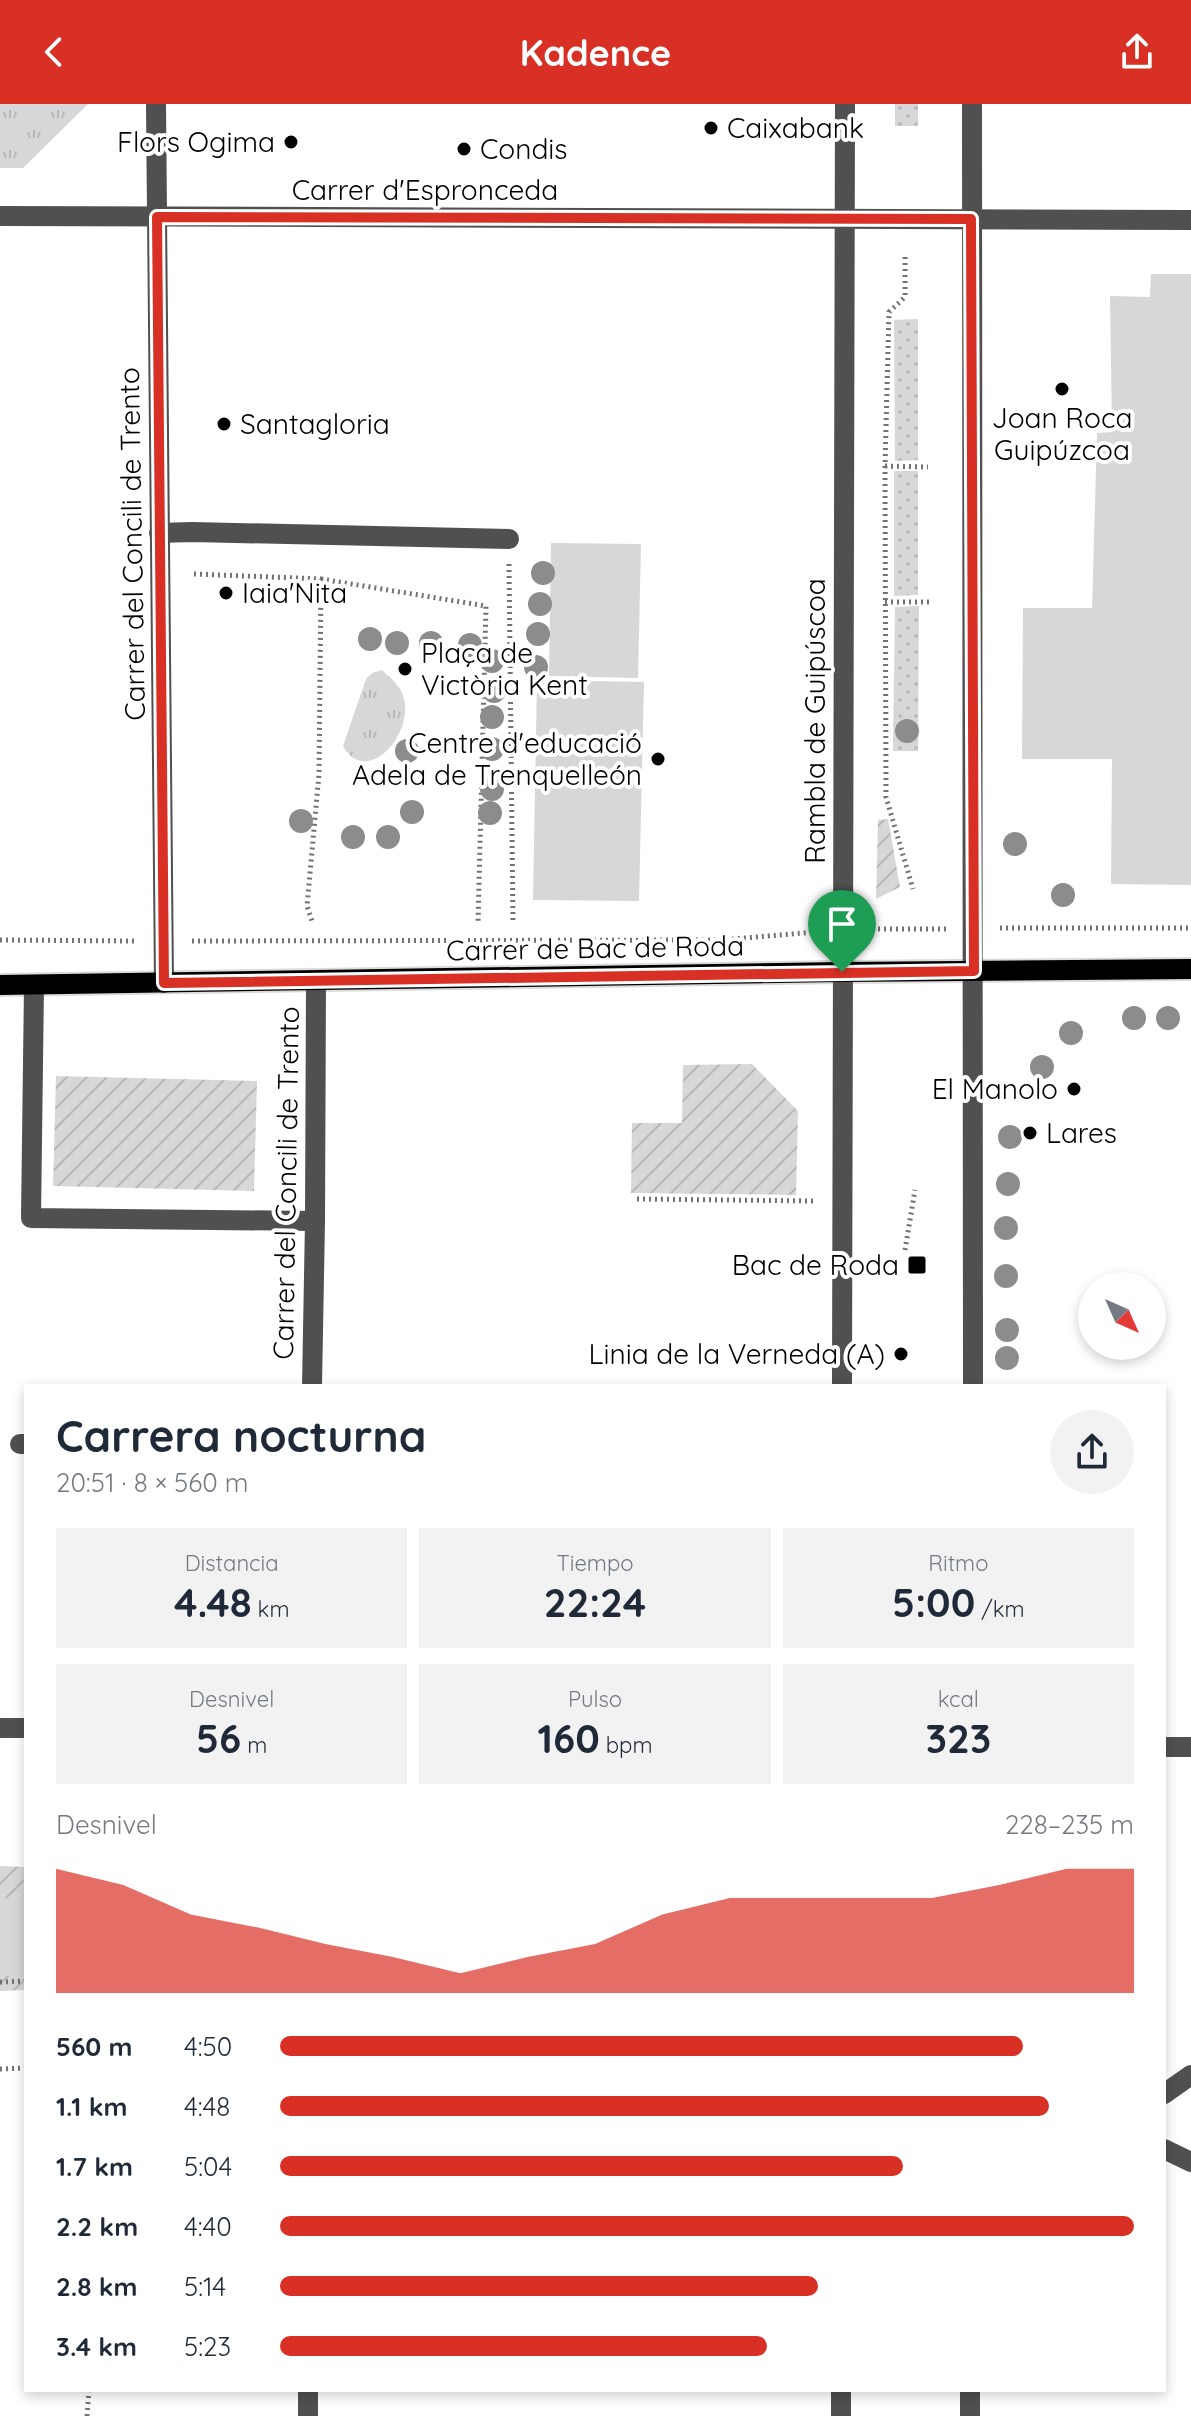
<!DOCTYPE html>
<html lang="es">
<head>
<meta charset="utf-8">
<style>
	body { margin:0; font-family:Quicksand,sans-serif; background:#f2f2f3; color:#1f2937; height:100vh; display:flex; flex-direction:column; font-size:30px; white-space:nowrap }
	* { box-sizing:border-box; margin:0 }
	p { font-size:26px; color:#747a83 }
	.icon { flex:none; width:44px; height:44px; fill:none; stroke:currentColor; stroke-width:2; stroke-linecap:round; stroke-linejoin:round }
	.map { position:relative; flex:1; overflow:hidden }
	.side { position:absolute; left:24px; top:1280px; width:1142px; height:1008px; display:flex; flex-direction:column; background:#fff; border-radius:0px; box-shadow:0 4px 12px #0003 }
	.side>* { flex:none }
	.needle { width:52px; rotate:135deg }
	.buttons { position:absolute; left:1078px; top:1168px; display:grid; gap:16px }
	.buttons a { display:grid; place-items:center; width:88px; height:88px; border-radius:50%; background:#fff; box-shadow:0 4px 12px #0003; font-size:40px }
	.pin { position:absolute; display:grid; place-items:center; width:68px; height:68px; color:#fff; margin:-82px -34px; border-radius:50% 50% 50% 0; rotate:-45deg; box-shadow:0 0 8px #0007 }
	.pin .icon { rotate:45deg }
	.round { display:grid; place-items:center; flex:none; width:84px; height:84px; border-radius:42px; background:#f2f2f3 }
	.headline { display:flex; align-items:center; justify-content:space-between; height:136px; padding:0 32px }
	h1 { font-size:44px; font-weight:700; line-height:60px }
	.metrics { display:grid; grid-template-columns:repeat(3,1fr); gap:12px; height:136px; padding:8px 32px }
	.metrics div { display:grid; align-content:center; border-radius:0px; background:#f2f2f3; text-align:center }
	.metrics b { font-size:40px; font-weight:700 }
	.metrics small { font-size:22px; font-weight:400 }
	.metrics p { font-size:22px }
	.chart { height:224px; padding:16px 32px }
	.chart p { display:flex; justify-content:space-between }
	.chart svg { width:100%; height:144px; margin-top:8px; fill:#d93025; opacity:.7 }
	ul { padding:0 32px; list-style:none; font-size:26px }
	li { display:grid; grid-template-columns:128px 96px 1fr; align-items:center; height:60px }
	li i { height:20px; border-radius:10px; background:#d93025 }
	header { display:flex; justify-content:space-between; align-items:center; height:104px; padding:0 32px; background:#d93025; color:#fff; font-size:36px; font-weight:700 }
	.map>svg:first-child { display:block }
	.grass { fill:url(#grass-dots) }
	.park { fill:url(#park-tufts) }
	.garden { fill:url(#garden-furrows) }
	.pitch { fill:#d7d7d7 }
	.lines { fill:none; stroke-linecap:round; stroke-linejoin:round }
	.major-casing { stroke:#dbdbdb; stroke-width:24 }
	.path { stroke:#727272; stroke-width:5; stroke-dasharray:2 4; stroke-linecap:butt }
	.minor { stroke:#505050; stroke-width:20 }
	.major { stroke:#000; stroke-width:20 }
	.tree { fill:#8c8c8c }
	.route-casing { stroke:#fff; stroke-width:16 }
	.route { stroke:#d93025; stroke-width:10 }
	.poi-dot { fill:#000; stroke:#fff; stroke-width:3 }
	.labels { text-anchor:middle; stroke-width:8; stroke-linejoin:round; paint-order:stroke }
	.poi-label { font-size:28px; fill:#000; stroke:#fff; text-anchor:start }
	.street-label { font-size:28px; fill:#000; stroke:#fff }
</style>
</head>
<body>
<header><svg class="icon" aria-label="back" viewBox="0 0 24 24"><path d="M15 5l-7 7 7 7"/></svg>Kadence<svg class="icon" aria-label="share" viewBox="0 0 24 24"><path d="M12 15V3M7 8l5-5 5 5M5 13v7h14v-7"/></svg></header>
<div class="map">
<svg width="1191" height="2312" viewBox="0 0 1191 2312">
	<defs>
		<pattern id="grass-dots" width="8" height="8" patternUnits="userSpaceOnUse" patternTransform="scale(2)"><rect width="8" height="8" fill="#d7d7d7"/><path d="M2 2h.1M6 6h.1" fill="none" stroke="#b7b7b7" stroke-width="1.8" stroke-linecap="round"/></pattern>
		<pattern id="park-tufts" width="24" height="20" patternUnits="userSpaceOnUse" patternTransform="scale(2)"><rect width="24" height="20" fill="#d7d7d7"/><path d="M3 7l-1-3M5 7V3M7 7l1-3M15 17l-1-3M17 17v-4M19 17l1-3" fill="none" stroke="#b7b7b7"/></pattern>
		<pattern id="garden-furrows" width="10" height="10" patternUnits="userSpaceOnUse" patternTransform="scale(2)"><rect width="10" height="10" fill="#d7d7d7"/><path d="M-1 1l2-2M0 10L10 0M9 11l2-2" fill="none" stroke="#b7b7b7"/></pattern>
	</defs>
	<rect width="100%" height="100%" fill="#fff"/>
	<g class="grass">
		<rect x="895" y="0" width="23" height="22"/>
		<polygon points="918,215 918,356 895,357 894,216"/>
		<polygon points="894,367 918,367 918,491 894,492"/>
		<polygon points="919,502 918,647 893,647 895,503"/>
	</g>
	<g class="park">
		<polygon points="0,0 88,0 23,64 0,64"/>
		<path d="M 382,566 C 388,572 395,577 400,585 C 422,622 368,687 343,642 L 366,575 L 372,569 Z"/>
	</g>
	<g class="garden">
		<polygon points="888,715 900,783 876,795 878,716"/>
		<polygon points="752,960 798,1007 796,1091 631,1089 632,1019 682,1019 683,961"/>
		<polygon points="56,972 257,977 254,1087 53,1082"/>
		<polygon points="0,1762 26,1763 26,1886 0,1887"/>
	</g>
	<g class="pitch">
		<polygon points="1151,170 1191,170 1191,781 1111,780 1112,655 1022,655 1023,504 1092,504 1097,329 1112,328 1110,192 1150,193"/>
		<polygon points="551,439 641,440 638,574 549,572"/>
		<polygon points="537,576 644,578 639,797 533,796"/>
		<polygon points="0,1794 26,1795 26,1872 0,1872"/>
	</g>
	<g class="lines">
		<defs>
			<polyline id="major" points="0,881 842,868 1191,865"/>
		</defs>
		<use href="#major" class="major-casing"/>
		<g class="path">
			<polyline points="905,153 905,193 889,208 885,362 886,693 913,785"/>
			<polyline points="885,362 928,363"/>
			<polyline points="509,460 513,820"/>
			<polyline points="194,470 321,475 319,670 307,802 313,820"/>
			<polyline points="321,475 486,502 478,820"/>
			<polyline points="885,498 930,498"/>
			<polyline points="1000,824 1191,824"/>
			<polyline points="872,825 946,825"/>
			<polyline points="0,836 134,837"/>
			<polyline points="192,837 722,836 814,828"/>
			<polyline points="637,1095 816,1097"/>
			<polyline points="905,1146 915,1086"/>
			<polyline points="0,1878 26,1877"/>
			<polyline points="0,1965 26,1964"/>
			<polyline points="87,2312 89,2286"/>
		</g>
		<g class="minor">
			<polyline points="156,0 164,879"/>
			<polyline points="972,0 973,1282"/>
			<polyline points="0,112 1191,116"/>
			<polyline points="159,429 192,428 509,435"/>
			<polyline points="34,881 31,1114 315,1117"/>
			<polyline points="312,1282 315,1117 316,877"/>
			<polyline points="842,1282 845,0"/>
			<polyline points="20,1340 26,1340"/>
			<polyline points="0,1624 26,1624"/>
			<polyline points="1164,1643 1191,1643"/>
			<polyline points="1164,1990 1191,1971"/>
			<polyline points="1164,2045 1191,2058"/>
			<polyline points="308,2286 308,2312"/>
			<polyline points="841,2312 841,2286"/>
			<polyline points="970,2312 970,2286"/>
		</g>
		<use href="#major" class="major"/>
	</g>
	<g class="tree">
		<circle cx="543" cy="469" r="12"/>
		<circle cx="540" cy="500" r="12"/>
		<circle cx="538" cy="530" r="12"/>
		<circle cx="370" cy="535" r="12"/>
		<circle cx="397" cy="539" r="12"/>
		<circle cx="431" cy="539" r="12"/>
		<circle cx="470" cy="541" r="12"/>
		<circle cx="492" cy="557" r="12"/>
		<circle cx="536" cy="563" r="12"/>
		<circle cx="494" cy="587" r="12"/>
		<circle cx="492" cy="613" r="12"/>
		<circle cx="907" cy="627" r="12"/>
		<circle cx="492" cy="645" r="12"/>
		<circle cx="407" cy="647" r="12"/>
		<circle cx="492" cy="685" r="12"/>
		<circle cx="412" cy="708" r="12"/>
		<circle cx="490" cy="709" r="12"/>
		<circle cx="301" cy="717" r="12"/>
		<circle cx="353" cy="733" r="12"/>
		<circle cx="388" cy="733" r="12"/>
		<circle cx="1015" cy="740" r="12"/>
		<circle cx="1063" cy="791" r="12"/>
		<circle cx="1134" cy="914" r="12"/>
		<circle cx="1168" cy="914" r="12"/>
		<circle cx="1071" cy="929" r="12"/>
		<circle cx="1042" cy="963" r="12"/>
		<circle cx="1010" cy="1033" r="12"/>
		<circle cx="1008" cy="1080" r="12"/>
		<circle cx="1006" cy="1124" r="12"/>
		<circle cx="1006" cy="1172" r="12"/>
		<circle cx="1007" cy="1226" r="12"/>
		<circle cx="1007" cy="1254" r="12"/>
	</g>
	<g class="lines">
		<defs>
			<polygon id="route" points="157,113 971,115 974,867 164,879"/>
		</defs>
		<use href="#route" class="route-casing"/>
		<use href="#route" class="route"/>
	</g>
	<g class="poi-dot">
		<circle cx="711" cy="24" r="8"/>
		<circle cx="291" cy="38" r="8"/>
		<circle cx="464" cy="45" r="8"/>
		<circle cx="1062" cy="285" r="8"/>
		<circle cx="224" cy="320" r="8"/>
		<circle cx="226" cy="489" r="8"/>
		<circle cx="405" cy="565" r="8"/>
		<circle cx="658" cy="655" r="8"/>
		<circle cx="1074" cy="985" r="8"/>
		<circle cx="1030" cy="1029" r="8"/>
		<rect x="907" y="1151" width="20" height="20" rx="4"/>
		<circle cx="901" cy="1250" r="8"/>
	</g>
	<g class="labels">
		<g class="poi-label">
			<text x="727" y="34">Caixabank</text>
			<text x="275" y="48" text-anchor="end">Flors Ogima</text>
			<text x="480" y="55">Condis</text>
			<text x="1062" y="324" text-anchor="middle">Joan Roca<tspan x="1062" dy="32">Guipúzcoa</tspan></text>
			<text x="240" y="330">Santagloria</text>
			<text x="242" y="499">Iaia'Nita</text>
			<text x="421" y="559">Plaça de<tspan x="421" dy="32">Victòria Kent</tspan></text>
			<text x="642" y="649" text-anchor="end">Centre d'educació<tspan x="642" dy="32">Adela de Trenquelleón</tspan></text>
			<text x="1058" y="995" text-anchor="end">El Manolo</text>
			<text x="1046" y="1039">Lares</text>
			<text x="899" y="1171" text-anchor="end">Bac de Roda</text>
			<text x="885" y="1260" text-anchor="end">Linia de la Verneda (A)</text>
		</g>
		<g class="street-label">
			<text x="425" y="96">Carrer d'Espronceda</text>
			<text transform="translate(132 440) rotate(-91)" y="10">Carrer del Concili de Trento</text>
			<text transform="translate(815 617) rotate(-90)" y="10">Rambla de Guipúscoa</text>
			<text transform="translate(595 844) rotate(-1)" y="10">Carrer de Bac de Roda</text>
			<text transform="translate(286 1079) rotate(-89)" y="10">Carrer del Concili de Trento</text>
		</g>
	</g>
</svg>
<div class="buttons">
<a><svg class="needle" viewBox="-14 -14 28 28"><path d="M0-13l5 13h-10z" fill="#e53935"/><path d="M0 13l5-13h-10z" fill="#747a83"/></svg></a>
</div>
<div class="pin" style="left:842px;top:868px;background:#1e9e55"><svg class="icon" aria-label="arrive" viewBox="0 0 24 24"><path d="M6 21V4h12l-3 4 3 4H6"/></svg></div>
<section class="side">
<div class="headline"><div><h1>Carrera nocturna</h1><p>20:51 · 8 × 560 m</p></div><a class="round"><svg class="icon" aria-label="share" viewBox="0 0 24 24"><path d="M12 15V3M7 8l5-5 5 5M5 13v7h14v-7"/></svg></a></div>
<div class="metrics">
<div><p>Distancia</p><b>4.48<small> km</small></b></div>
<div><p>Tiempo</p><b>22:24</b></div>
<div><p>Ritmo</p><b>5:00<small> /km</small></b></div>
</div>
<div class="metrics">
<div><p>Desnivel</p><b>56<small> m</small></b></div>
<div><p>Pulso</p><b>160<small> bpm</small></b></div>
<div><p>kcal</p><b>323</b></div>
</div>
<div class="chart"><p><span>Desnivel</span>228–235 m</p>
<svg viewBox="0 0 160 44" preserveAspectRatio="none"><path d="M0 44V6L10 11L20 20L30 24L40 29L50 33L60 38L70 33L80 29L90 20L100 15L110 15L120 15L130 15L140 11L150 6L160 6V44z"/></svg>
</div>
<ul>
<li><b>560 m</b>4:50<i style="width:87%"></i></li>
<li><b>1.1 km</b>4:48<i style="width:90%"></i></li>
<li><b>1.7 km</b>5:04<i style="width:73%"></i></li>
<li><b>2.2 km</b>4:40<i style="width:100%"></i></li>
<li><b>2.8 km</b>5:14<i style="width:63%"></i></li>
<li><b>3.4 km</b>5:23<i style="width:57%"></i></li>
</ul>
</section>
</div>
</body>
</html>
